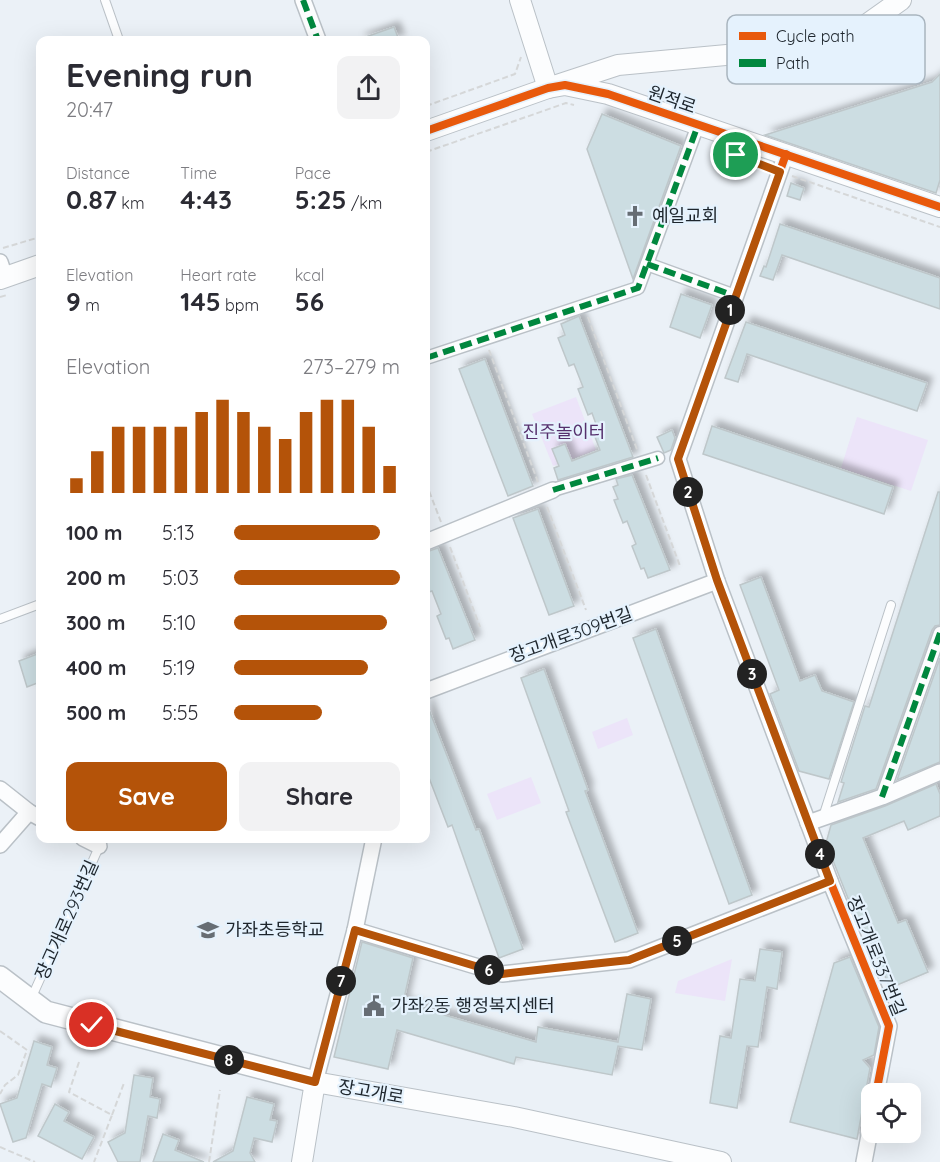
<!DOCTYPE html>
<html lang="en">
<head>
<meta charset="utf-8">
<style>
	body { margin:0; font-family:Quicksand,"Noto Sans KR",sans-serif; background:#f2f2f3; color:#2b2b33; height:100vh; display:flex; flex-direction:column; font-size:22px; white-space:nowrap }
	* { box-sizing:border-box; margin:0 }
	p { font-size:20px; color:#7c7c81 }
	.icon { flex:none; width:33px; height:33px; fill:none; stroke:currentColor; stroke-width:2; stroke-linecap:round; stroke-linejoin:round }
	.map { position:relative; flex:1; overflow:hidden }
	.drawer { position:absolute; left:36px; top:36px; width:394px; height:807px; display:flex; flex-direction:column; background:#fff; border-radius:12px; box-shadow:0 6px 24px #0002 }
	.drawer>* { flex:none }
	.tools { position:absolute; left:861px; top:1083px; display:grid; gap:12px }
	.tools a { display:grid; place-items:center; width:60px; height:60px; border-radius:12px; background:#fff; box-shadow:0 6px 24px #0002; font-size:30px }
	.pin { position:absolute; display:grid; place-items:center; width:51px; height:51px; color:#fff; margin:-26px; border:3px solid #fff; border-radius:50%; box-shadow:0 2px 6px #0007 }
	.km { position:absolute; width:30px; height:30px; margin:-15px; border-radius:50%; background:#222; color:#fff; font-size:16px; line-height:30px; text-align:center }
	.round { display:grid; place-items:center; flex:none; width:63px; height:63px; border-radius:12px; background:#f2f2f3 }
	.headline { display:flex; align-items:center; justify-content:space-between; height:102px; padding:0 30px }
	h1 { font-size:33px; font-weight:700; line-height:45px }
	.metrics { display:grid; grid-template-columns:repeat(3,1fr); gap:9px; height:102px; padding:6px 30px }
	.metrics div { display:grid; align-content:center }
	.metrics b { font-size:26px; font-weight:700 }
	.metrics small { font-size:16px; font-weight:400 }
	.metrics p { font-size:16px }
	.chart { height:168px; padding:12px 30px }
	.chart p { display:flex; justify-content:space-between }
	.chart svg { width:100%; height:108px; margin-top:6px; stroke:#b45309; stroke-width:6 }
	.button { display:flex; gap:12px; margin-top:auto; padding:12px 30px }
	.button a { flex:1; height:69px; border-radius:12px; background:#b45309; color:#fff; font-size:24px; font-weight:700; line-height:69px; text-align:center }
	.button a+a { background:#f2f2f3; color:#2b2b33 }
	ul { padding:0 30px; list-style:none; font-size:20px }
	li { display:grid; grid-template-columns:96px 72px 1fr; align-items:center; height:45px }
	li i { height:15px; border-radius:8px; background:#b45309 }
	.map>svg:first-child { display:block }
	.green { fill:#ece4f9 }
	.building { fill:#ccdde2; stroke:#bec7ca; stroke-width:1.5; filter:url(#shadow) }
	.lines { fill:none; stroke-linecap:round; stroke-linejoin:round }
	.service-casing { stroke:#bac1c7; stroke-width:10 }
	.pedestrian-casing { stroke:#bac1c7; stroke-width:15 }
	.minor-casing { stroke:#bac1c7; stroke-width:18 }
	.tertiary-casing { stroke:#bac1c7; stroke-width:22 }
	.secondary-casing { stroke:#bac1c7; stroke-width:24 }
	.path { stroke:#d5d7d8; stroke-width:2; stroke-dasharray:6 3; stroke-linecap:butt }
	.service { stroke:#fcfdfe; stroke-width:8 }
	.pedestrian { stroke:#fcfdfe; stroke-width:12 }
	.minor { stroke:#fcfdfe; stroke-width:15 }
	.tertiary { stroke:#fcfdfe; stroke-width:20 }
	.secondary { stroke:#fcfdfe; stroke-width:21 }
	.quiet { stroke:#00873e; stroke-width:6; stroke-dasharray:12 6; stroke-linecap:butt }
	.cycleway-casing { stroke:#e5f2fd; stroke-width:11 }
	.cycleway { stroke:#e8590c; stroke-width:8 }
	.route-casing { stroke:#fff; stroke-width:12 }
	.route { stroke:#b45309; stroke-width:8 }
	.labels { text-anchor:middle; stroke-width:4.5; stroke-linejoin:round; paint-order:stroke }
	.street-label { font-size:18px; fill:#1e262d; stroke:#e5f2fd }
	.poi-label { font-size:18px; fill:#1e262d; stroke:#e5f2fd; text-anchor:start }
	.park-label { font-size:18px; fill:#552f6c; stroke:#e5f2fd }
	.key { fill:#e5f2fd; stroke:#a9b5bf; stroke-width:1.5 }
	.key-label { font-size:16px; fill:#1e262d }
</style>
</head>
<body>
<div class="map">
<svg width="940" height="1162" viewBox="0 0 940 1162">
	<defs>
		<filter id="shadow"><feDropShadow dx="5.5" dy="-5.5" stdDeviation="3" flood-color="#0004"/></filter>
	</defs>
	<rect width="100%" height="100%" fill="#ebf1f7"/>
	<g class="green">
		<polygon points="576,397 596,450 553,466 532,414"/>
		<polygon points="857,417 928,440 911,491 841,468"/>
		<polygon points="627,718 633,735 598,749 592,732"/>
		<polygon points="531,777 541,803 497,820 487,794"/>
		<polygon points="732,959 725,1001 675,993 678,981"/>
	</g>
	<g class="building">
		<polygon points="394,27 399,40 360,40 360,39"/>
		<polygon points="940,74 940,180 936,193 765,135 932,82"/>
		<polygon points="602,114 681,146 633,279 587,149"/>
		<polygon points="791,183 804,188 800,200 787,196"/>
		<polygon points="780,224 940,278 940,309 782,255 773,280 760,276 764,266 766,267"/>
		<polygon points="681,294 712,305 700,338 670,327"/>
		<polygon points="579,316 633,457 558,480 554,468 559,466 552,449 565,444 572,461 600,450 595,437 600,435 592,413 588,415 578,389 583,387 574,364 569,366 558,338 565,335 561,324"/>
		<polygon points="746,322 927,383 917,411 747,354 738,382 725,378"/>
		<polygon points="485,359 533,486 508,496 459,369"/>
		<polygon points="712,426 893,487 884,514 703,454"/>
		<polygon points="672,430 675,438 671,450 664,453 657,437"/>
		<polygon points="632,475 670,570 648,578 644,568 641,569 632,546 636,544 627,521 623,523 614,500 618,499 613,487 618,485 616,479"/>
		<polygon points="938,492 940,492 940,625 935,626 932,630 876,789 838,802 844,783 841,782 865,706 869,707"/>
		<polygon points="538,509 574,606 549,615 513,518"/>
		<polygon points="438,548 475,640 453,649 449,638 446,639 437,616 441,614 432,591 426,593 426,552"/>
		<polygon points="761,577 800,681 815,675 822,691 854,702 829,779 799,771 770,694 779,690 740,585"/>
		<polygon points="656,629 752,895 729,904 633,638"/>
		<polygon points="40,653 40,682 27,687 19,661"/>
		<polygon points="940,658 940,762 897,780"/>
		<polygon points="544,669 588,790 585,791 638,933 615,942 566,812 569,811 521,678"/>
		<polygon points="426,702 476,830 479,829 523,949 499,958 452,825 448,827 426,770"/>
		<polygon points="936,784 940,794 940,816 908,830 904,821 863,838 898,923 906,920 928,972 890,988 865,929 861,931 826,843 831,825 885,806"/>
		<polygon points="362,942 413,958 403,1003 536,1042 538,1027 618,1042 627,994 651,999 642,1050 618,1046 612,1075 516,1057 514,1064 397,1030 388,1069 334,1057"/>
		<polygon points="760,949 782,952 777,989 767,987 758,1047 747,1046 737,1108 710,1103 720,1036 731,1038 740,979 755,981"/>
		<polygon points="850,957 879,1027 874,1055 863,1060 870,1068 857,1139 790,1122 834,963"/>
		<polygon points="34,1041 52,1047 47,1065 57,1068 51,1087 42,1084 26,1138 13,1142 0,1104 17,1098"/>
		<polygon points="134,1075 153,1078 150,1097 160,1099 157,1118 148,1116 140,1162 118,1162 108,1142 125,1133"/>
		<polygon points="247,1097 274,1104 270,1120 277,1121 272,1142 254,1138 250,1153 255,1162 213,1162 233,1151"/>
		<polygon points="55,1104 69,1112 64,1121 94,1137 82,1159 38,1136"/>
		<polygon points="163,1134 179,1140 175,1150 204,1162 153,1162"/>
	</g>
	<g class="lines">
		<defs>
			<g id="service">
				<polyline points="105,0 119,40"/>
				<polyline points="0,619 40,604"/>
				<polyline points="823,817 891,605"/>
				<polyline points="31,999 103,838"/>
			</g>
			<g id="pedestrian">
				<polyline points="647,264 735,296"/>
				<polyline points="426,358 638,288 698,125"/>
				<polyline points="553,490 658,458"/>
				<polyline points="882,797 940,633"/>
			</g>
			<g id="minor">
				<polyline points="303,0 318,40"/>
				<polyline points="786,154 678,459 717,581 830,881 889,1026 876,1094"/>
				<polyline points="0,262 5,277"/>
				<polyline points="426,542 553,490"/>
				<polyline points="426,691 717,581"/>
				<polyline points="0,789 29,812 40,818"/>
				<polyline points="808,823 882,797 940,772"/>
				<polyline points="83,838 99,846"/>
				<polyline points="0,845 29,812"/>
				<polyline points="355,930 502,974 555,968 629,960 830,881"/>
				<polyline points="315,1082 355,930 374,838"/>
				<polyline points="864,1162 872,1120"/>
			</g>
			<g id="tertiary">
				<polyline points="520,0 548,88 618,65 824,46 849,37 901,0"/>
				<polyline points="426,131 548,88 565,85 608,94 940,207"/>
				<polyline points="0,279 40,265"/>
				<polyline points="302,1162 315,1082 514,1117 721,1162"/>
			</g>
			<polyline id="secondary" points="0,977 46,1012 315,1082"/>
		</defs>
		<use href="#service" class="service-casing"/>
		<use href="#pedestrian" class="pedestrian-casing"/>
		<use href="#minor" class="minor-casing"/>
		<use href="#tertiary" class="tertiary-casing"/>
		<use href="#secondary" class="secondary-casing"/>
		<g class="path">
			<polyline points="426,106 515,74 521,57"/>
			<polyline points="426,152 566,103 574,105"/>
			<polyline points="753,162 767,167"/>
			<polyline points="792,176 940,227"/>
			<polyline points="3,248 40,237"/>
			<polyline points="0,297 7,295"/>
			<polyline points="588,317 638,452"/>
			<polyline points="489,350 538,482"/>
			<polyline points="646,475 680,566"/>
			<polyline points="426,483 441,522"/>
			<polyline points="547,507 586,610"/>
			<polyline points="450,547 480,627"/>
			<polyline points="0,1031 27,1050 18,1075 5,1085 0,1094"/>
			<polyline points="79,1062 69,1092 112,1115 94,1162"/>
			<polyline points="112,1115 124,1083"/>
			<polyline points="0,1147 35,1162"/>
			<polyline points="209,1162 220,1090"/>
		</g>
		<use href="#service" class="service"/>
		<use href="#pedestrian" class="pedestrian"/>
		<use href="#minor" class="minor"/>
		<use href="#tertiary" class="tertiary"/>
		<use href="#secondary" class="secondary"/>
		<g class="quiet">
			<polyline points="303,0 318,40"/>
			<polyline points="647,264 735,296"/>
			<polyline points="426,358 638,288 698,125"/>
			<polyline points="553,490 658,458"/>
			<polyline points="882,797 940,633"/>
		</g>
		<defs>
			<g id="cycleway">
				<polyline points="426,131 548,88 565,85 608,94 940,207"/>
				<polyline points="786,154 678,459 717,581 830,881 889,1026 876,1094"/>
			</g>
		</defs>
		<use href="#cycleway" class="cycleway-casing"/>
		<use href="#cycleway" class="cycleway"/>
	</g>
	<g class="lines">
		<defs>
			<polyline id="route" points="92,1025 315,1082 355,930 502,974 555,968 629,960 830,881 717,580 678,459 780,172 736,155"/>
		</defs>
		<use href="#route" class="route-casing"/>
		<use href="#route" class="route"/>
	</g>
	<defs>
		<symbol id="church-bare" viewBox="-9 -9 18 18"><path d="M-1.2-6h2.4v3.5h3.3v2.4h-3.3V6h-2.4V-.1h-3.3v-2.4h3.3Z" fill="#666d74" stroke="#e5f2fd" stroke-width="2.5" paint-order="stroke"/></symbol>
		<symbol id="school-bare" viewBox="-9 -9 18 18"><path d="M0-5L7-2L0 1L-7-2ZM-4 1L0 2.5L4 1V4Q0 6-4 4Z" fill="#666d74" stroke="#e5f2fd" stroke-width="2.5" paint-order="stroke"/></symbol>
		<symbol id="civic-bare" viewBox="-9 -9 18 18"><path d="M-.6-6.5H3V-4.5H.6V-3L4-1V1h2V6H-6V1h2V-1L-.6-3ZM-1.2 2.5V6h2.4V2.5Z" fill="#666d74" stroke="#e5f2fd" stroke-width="2.5" paint-order="stroke"/></symbol>
	</defs>
	<g fill-rule="evenodd">
		<use href="#church-bare" x="620" y="201" width="30" height="30"/>
		<use href="#school-bare" x="193" y="915" width="30" height="30"/>
		<use href="#civic-bare" x="359" y="991" width="30" height="30"/>
	</g>
	<g class="labels">
		<g class="street-label">
			<text transform="translate(672 100) rotate(19)" y="6">원적로</text>
			<text transform="translate(571 635) rotate(-20)" y="6">장고개로309번길</text>
			<text transform="translate(67 920) rotate(-66)" y="6">장고개로293번길</text>
			<text transform="translate(876 956) rotate(68)" y="6">장고개로337번길</text>
			<text transform="translate(371 1092) rotate(10)" y="6">장고개로</text>
		</g>
		<g class="poi-label">
			<text x="652" y="222">예일교회</text>
			<text x="225" y="936">가좌초등학교</text>
			<text x="391" y="1012">가좌2동 행정복지센터</text>
		</g>
		<g class="park-label">
			<text x="564" y="438">진주놀이터</text>
		</g>
	</g>
	<rect x="727" y="15" width="198" height="69" rx="9" class="key"/>
	<rect x="739" y="32" width="27" height="8" fill="#e8590c"/>
	<rect x="739" y="59" width="27" height="8" fill="#00873e"/>
	<g class="key-label">
		<text x="776" y="42">Cycle path</text>
		<text x="776" y="69">Path</text>
	</g>
</svg>
<div class="tools">
<a><svg class="icon" aria-label="locate" viewBox="0 0 24 24"><circle cx="12" cy="12" r="6"/><path d="M12 2v4M12 18v4M2 12h4M18 12h4"/></svg></a>
</div>
<div class="pin" style="left:736px;top:155px;background:#1e9e55"><svg class="icon" aria-label="arrive" viewBox="0 0 24 24"><path d="M6 21V4h12l-3 4 3 4H6"/></svg></div>
<div class="pin" style="left:92px;top:1025px;background:#d93025"><svg class="icon" aria-label="check" viewBox="0 0 24 24"><path d="M5 12l5 5 9-10"/></svg></div>
<b class="km" style="left:730px;top:310px">1</b>
<b class="km" style="left:688px;top:492px">2</b>
<b class="km" style="left:752px;top:674px">3</b>
<b class="km" style="left:820px;top:854px">4</b>
<b class="km" style="left:677px;top:941px">5</b>
<b class="km" style="left:489px;top:970px">6</b>
<b class="km" style="left:341px;top:981px">7</b>
<b class="km" style="left:229px;top:1060px">8</b>
<section class="drawer">
<div class="headline"><div><h1>Evening run</h1><p>20:47</p></div><a class="round"><svg class="icon" aria-label="share" viewBox="0 0 24 24"><path d="M12 15V3M7 8l5-5 5 5M5 13v7h14v-7"/></svg></a></div>
<div class="metrics">
<div><p>Distance</p><b>0.87<small> km</small></b></div>
<div><p>Time</p><b>4:43</b></div>
<div><p>Pace</p><b>5:25<small> /km</small></b></div>
</div>
<div class="metrics">
<div><p>Elevation</p><b>9<small> m</small></b></div>
<div><p>Heart rate</p><b>145<small> bpm</small></b></div>
<div><p>kcal</p><b>56</b></div>
</div>
<div class="chart"><p><span>Elevation</span>273–279 m</p>
<svg viewBox="0 0 160 44" preserveAspectRatio="none"><path d="M5 44V38M15 44V27M25 44V17M35 44V17M45 44V17M55 44V17M65 44V11M75 44V6M85 44V11M95 44V17M105 44V22M115 44V11M125 44V6M135 44V6M145 44V17M155 44V33"/></svg>
</div>
<ul>
<li><b>100 m</b>5:13<i style="width:88%"></i></li>
<li><b>200 m</b>5:03<i style="width:100%"></i></li>
<li><b>300 m</b>5:10<i style="width:92%"></i></li>
<li><b>400 m</b>5:19<i style="width:81%"></i></li>
<li><b>500 m</b>5:55<i style="width:53%"></i></li>
</ul>
<div class="button"><a>Save</a><a>Share</a></div>
</section>
</div>
</body>
</html>
